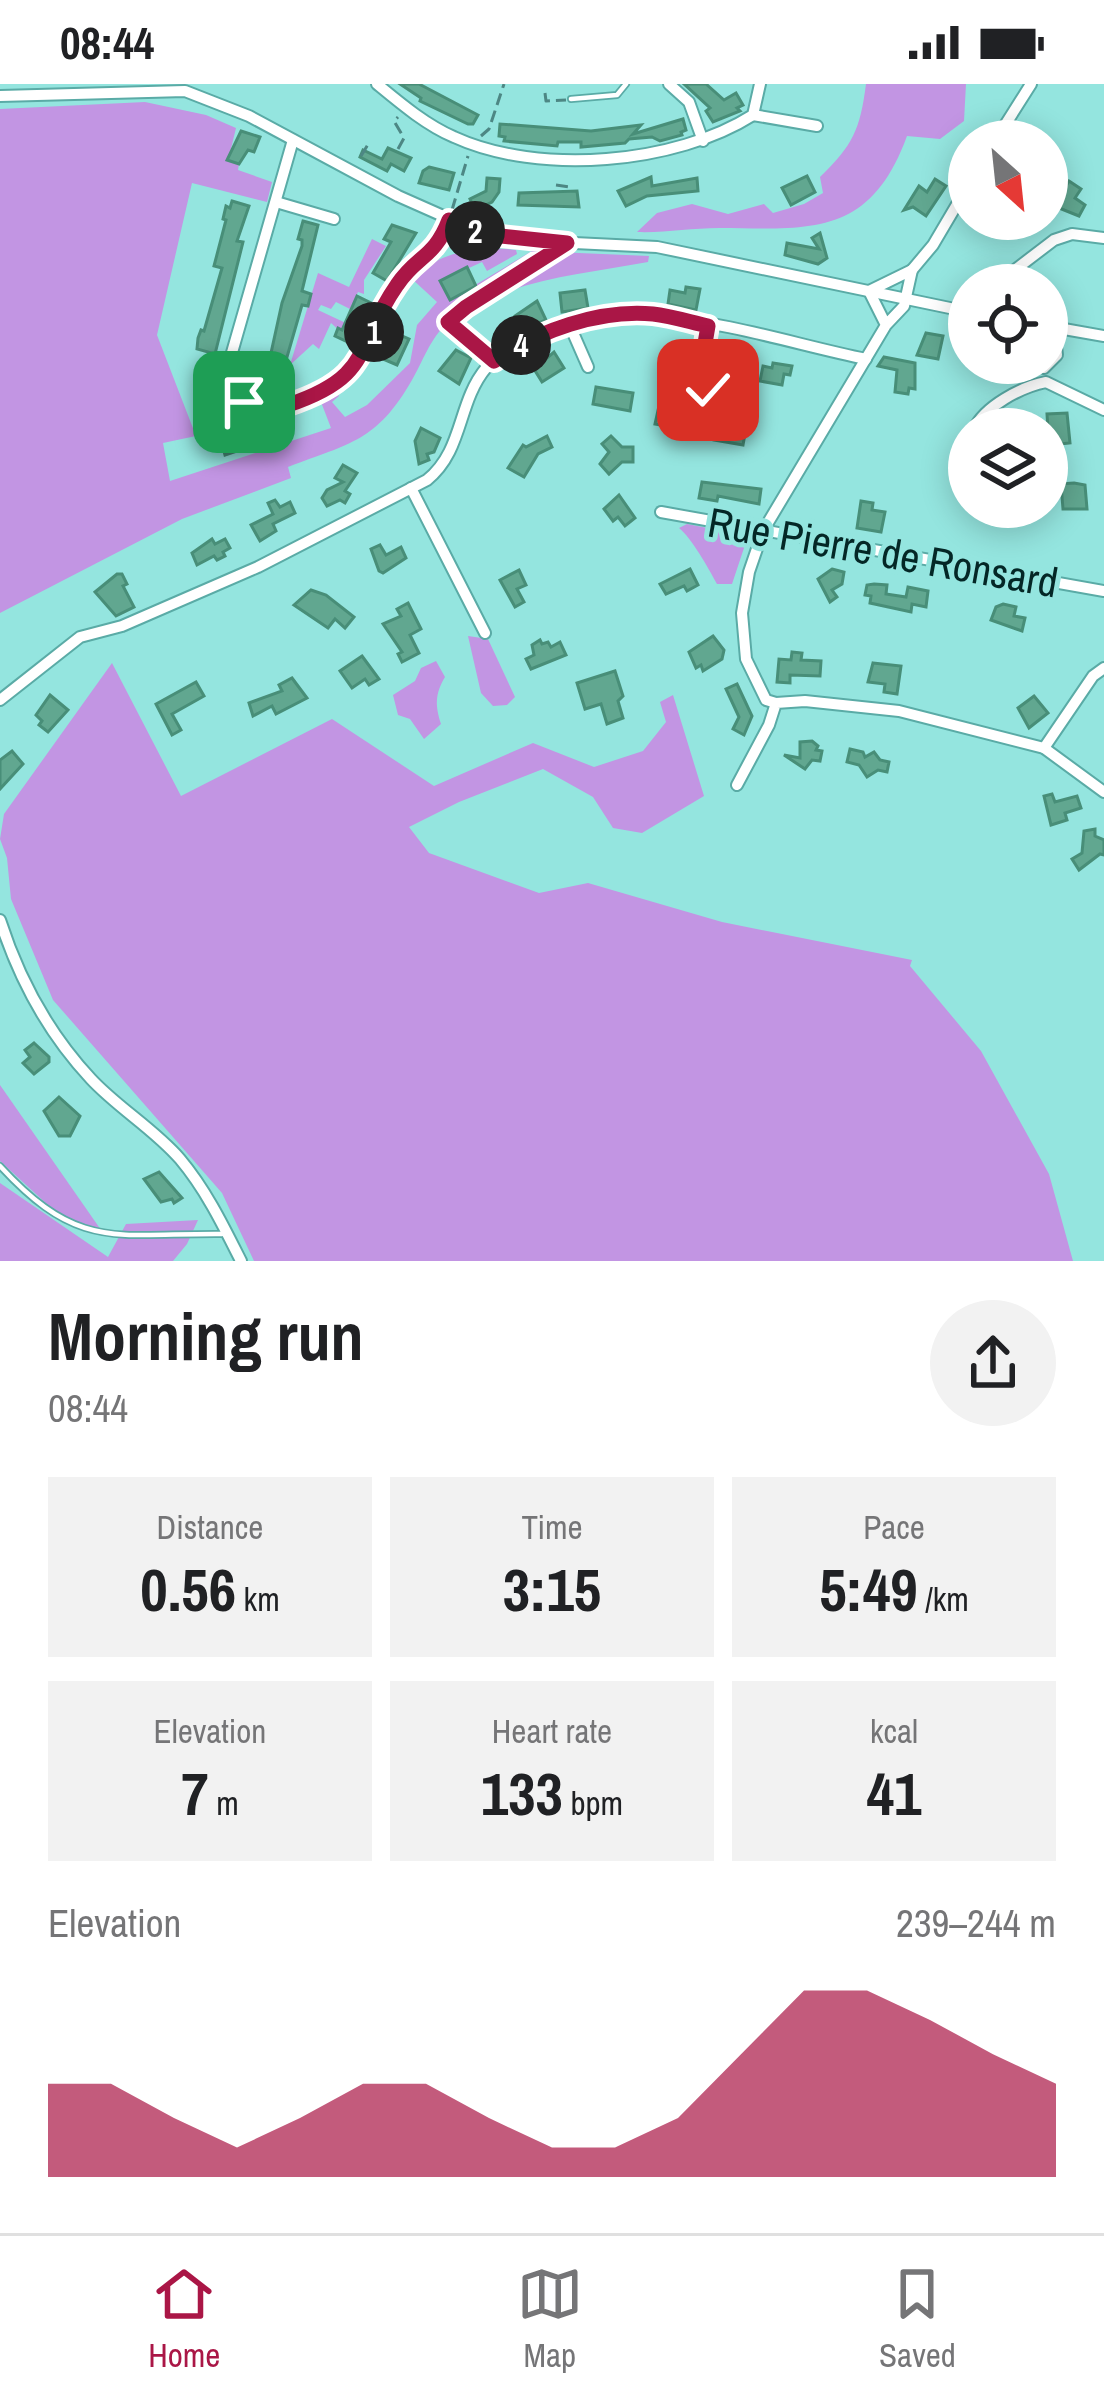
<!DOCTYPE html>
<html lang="en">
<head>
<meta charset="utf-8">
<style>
	body { margin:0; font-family:"Archivo Narrow",sans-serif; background:#f2f2f2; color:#202124; height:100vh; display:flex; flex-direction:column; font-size:45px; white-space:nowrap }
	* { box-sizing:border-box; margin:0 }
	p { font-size:39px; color:#757577 }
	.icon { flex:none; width:66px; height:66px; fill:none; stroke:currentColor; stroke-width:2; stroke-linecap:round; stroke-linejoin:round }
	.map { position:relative; height:1177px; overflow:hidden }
	.sheet { display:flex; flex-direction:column; background:#fff; flex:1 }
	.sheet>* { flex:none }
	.needle { width:78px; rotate:153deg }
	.tools { position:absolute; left:948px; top:36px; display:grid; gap:24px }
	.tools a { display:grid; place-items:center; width:120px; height:120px; border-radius:50%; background:#fff; box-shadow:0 6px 30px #0003; font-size:60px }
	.pin { position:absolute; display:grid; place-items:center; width:102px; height:102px; color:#fff; margin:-51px; border-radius:24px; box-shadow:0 6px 18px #0006 }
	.km { position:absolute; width:60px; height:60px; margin:-30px; border-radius:50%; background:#222; color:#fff; font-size:33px; line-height:60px; text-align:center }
	.round { display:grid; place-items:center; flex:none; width:126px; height:126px; border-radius:63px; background:#f2f2f2 }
	.summary { display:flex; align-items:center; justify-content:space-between; height:204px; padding:0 48px }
	h1 { font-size:66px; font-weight:800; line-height:90px }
	.figures { display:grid; grid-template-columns:repeat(3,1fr); gap:18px; height:204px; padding:12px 48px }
	.figures div { display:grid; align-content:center; border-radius:0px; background:#f2f2f2; text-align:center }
	.figures b { font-size:60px; font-weight:800 }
	.figures small { font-size:33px; font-weight:400 }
	.figures p { font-size:33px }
	.chart { height:336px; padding:24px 48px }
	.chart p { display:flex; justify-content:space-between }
	.chart svg { width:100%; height:216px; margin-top:12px; fill:#aa1646; opacity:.7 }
	.status { display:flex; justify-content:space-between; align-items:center; height:84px; padding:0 60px; background:#fff; direction:ltr }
	.status svg { height:33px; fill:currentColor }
	.menu { display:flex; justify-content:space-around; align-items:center; height:168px; border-top:3px solid #e0e0e0; background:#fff; font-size:33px; color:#757577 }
	.menu a { display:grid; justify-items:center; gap:6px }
	.menu .active { color:#aa1646 }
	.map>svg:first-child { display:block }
	.green { fill:#c295e3 }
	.building { fill:#61a790; stroke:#488e78; stroke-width:3 }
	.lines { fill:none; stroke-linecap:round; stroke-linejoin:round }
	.lane-casing { stroke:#5aaba6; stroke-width:8 }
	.street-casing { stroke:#5aaba6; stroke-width:14 }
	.path { stroke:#4d8784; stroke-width:3; stroke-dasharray:12 6; stroke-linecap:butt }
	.lane { stroke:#fff; stroke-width:4.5 }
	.street { stroke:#fff; stroke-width:10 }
	.route-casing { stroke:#fff; stroke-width:24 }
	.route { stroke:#aa1646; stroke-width:15 }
	.labels { text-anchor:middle; stroke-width:10; stroke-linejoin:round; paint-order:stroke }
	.street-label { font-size:42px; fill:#042726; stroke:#94e5df }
</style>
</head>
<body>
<div class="status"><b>08:44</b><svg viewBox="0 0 49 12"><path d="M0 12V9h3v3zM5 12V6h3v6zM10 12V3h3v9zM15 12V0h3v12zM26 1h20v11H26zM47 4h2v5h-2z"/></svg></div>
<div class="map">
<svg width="1104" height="1177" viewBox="0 0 1104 1177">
	<rect width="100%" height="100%" fill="#94e5df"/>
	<g class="green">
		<path d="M 866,0 L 966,0 L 964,37 L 940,55 L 907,52 C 870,153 811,145 719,144 C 691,144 665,149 637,148 L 657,129 L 692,120 L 728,130 L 764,120 L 773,129 L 804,120 L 823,109 L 820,93 C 853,61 860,46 866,0 Z"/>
		<path d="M 145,18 L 206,31 L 236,44 L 228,77 L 239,80 L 238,86 L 272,98 L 267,118 L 192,99 L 157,251 L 196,352 L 163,359 L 170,397 L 331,344 L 321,318 L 337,309 L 339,312 L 332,318 L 345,333 L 367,321 L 410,279 L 417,241 L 437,218 L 411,194 C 444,167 475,161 516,166 L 517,170 L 487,187 L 482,178 L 441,197 L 450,216 L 532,167 L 649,172 L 648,178 C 579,191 503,195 446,241 C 431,253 422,279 412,296 C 377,357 351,359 288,383 L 291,394 L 182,435 L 0,529 L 0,25 Z"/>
		<polygon points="372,155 386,162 364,196 364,210 358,208 350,225 336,218 331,225 321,221 318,226 365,248 360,258 352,258 331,239 319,265 313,260 290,281 318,189 349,203"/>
		<polygon points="245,274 274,284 253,298 261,312 289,297 288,315 267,319 247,312 237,297 238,275"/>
		<path d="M 687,440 L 748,452 L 732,500 L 717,500 C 709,485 691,453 679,444 Z"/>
		<polygon points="468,552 488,555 515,613 507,621 493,622 481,609"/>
		<path d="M 436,577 L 445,593 C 435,610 435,621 441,640 L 424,655 L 410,635 L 398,631 L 393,611 L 415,597 L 421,584 Z"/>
		<polygon points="112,579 181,712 332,635 434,702 533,659 594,683 643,667 666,638 660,618 673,611 704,712 642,749 613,744 593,713 543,685 459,718 409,743 429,769 539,809 588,799 722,838 912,876 910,882 981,967 1049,1090 1073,1177 254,1177 222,1109 53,916 11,815 7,774 0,755 4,730"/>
		<polygon points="0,1001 101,1146 62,1134 0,1077"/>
		<polygon points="0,1099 108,1173 126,1140 198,1136 187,1160 173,1177 0,1177"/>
	</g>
	<g class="building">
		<polygon points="400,0 419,0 478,31 473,40 468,40 420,17 421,14"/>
		<polygon points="684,0 706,0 724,16 736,9 743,21 737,24 740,27 713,38 706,27 710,24"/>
		<polygon points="683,35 686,46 681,48 682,51 660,57 652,53 629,55 625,59 581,63 581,58 558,58 557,62 504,57 505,53 499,52 500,40 591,47 641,41 633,50"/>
		<polygon points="241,47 260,53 254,68 248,66 239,80 227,76"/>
		<polygon points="388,64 411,74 404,87 391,80 387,87 360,73 363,66 382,75"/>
		<polygon points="429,83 454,89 449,106 419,99 423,87"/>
		<polygon points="807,92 815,108 791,121 782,104"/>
		<polygon points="651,93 652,102 697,94 698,107 647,112 626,122 618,107"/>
		<polygon points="487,94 500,95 499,108 492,118 475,126 470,115 486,107"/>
		<polygon points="935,95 946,102 926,132 913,123 904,126 919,102 927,108"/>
		<polygon points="1069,97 1081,105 1075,114 1085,121 1079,132 1054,122"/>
		<polygon points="577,107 579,123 518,121 519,109"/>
		<polygon points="232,117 249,122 237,157 243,158 215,270 197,265 198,254 201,246 204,247 222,184 214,182 226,136 223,135 226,122 230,124"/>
		<polygon points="303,137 318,141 302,207 311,210 308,222 302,221 287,273 283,273 271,269 282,219 302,162 302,156 298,155"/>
		<polygon points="392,141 416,149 387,197 373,189 391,158 384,155"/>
		<polygon points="820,149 827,174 818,180 785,171 787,159 819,165 812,154"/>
		<polygon points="467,183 476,202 450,216 440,197"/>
		<polygon points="686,203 700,205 696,226 668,220 670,206 685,209"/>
		<polygon points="585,206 588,224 562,228 560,209"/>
		<polygon points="357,212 373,220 352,260 335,252 338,244 342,246"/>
		<polygon points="537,217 546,236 522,246 515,232"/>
		<polygon points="391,247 409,255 397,281 376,272"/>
		<polygon points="926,249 943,252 938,275 917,271"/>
		<polygon points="456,266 471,274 459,300 439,287"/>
		<polygon points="554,268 564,284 542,298 534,285"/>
		<polygon points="884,273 915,279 915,305 909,304 908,310 895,308 897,286 878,282"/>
		<polygon points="773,279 792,282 790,291 784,290 782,301 760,297 763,282 772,284"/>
		<polygon points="596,303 633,309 630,327 593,320"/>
		<polygon points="659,322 688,331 685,345 655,340"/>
		<polygon points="1067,329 1070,359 1049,361 1047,330"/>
		<polygon points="275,338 279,353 225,371 220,352"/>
		<polygon points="735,341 746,344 743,361 714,356 716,343 733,346"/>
		<polygon points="421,344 440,354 434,368 427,370 429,376 419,380 415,357"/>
		<polygon points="547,352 552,363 538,370 524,393 508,384 523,361 526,363"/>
		<polygon points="611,352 622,363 633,363 633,378 622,378 609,390 600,380 609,368 602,360"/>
		<polygon points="343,381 357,389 345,407 350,410 345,419 340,416 327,422 322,414 327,406 343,398 335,394"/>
		<polygon points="702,398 761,405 759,420 718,412 717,417 699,414"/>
		<polygon points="1074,399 1085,401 1087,425 1063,425 1061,400"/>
		<polygon points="619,411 635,434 625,442 618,433 613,437 604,425"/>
		<polygon points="275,416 280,423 290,418 295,429 273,440 276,447 260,457 251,441 273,430 268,419"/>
		<polygon points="861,417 873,419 872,426 885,428 881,448 857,444"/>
		<polygon points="212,455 215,460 225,455 230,464 223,468 225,472 217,476 214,472 197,481 192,469"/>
		<polygon points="380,461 386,471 401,463 406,474 383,489 379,487 371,465"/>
		<polygon points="690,485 698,501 687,507 684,502 666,510 660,500"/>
		<polygon points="832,485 844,488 842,500 832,506 837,513 830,518 818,495"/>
		<polygon points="519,486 526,501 517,505 524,518 515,523 500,496"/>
		<polygon points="117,490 122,490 127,500 123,502 134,523 116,532 95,508"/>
		<polygon points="874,500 887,501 886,510 906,513 908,503 928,507 926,523 912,520 911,528 870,519 871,512 865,511 867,501"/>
		<polygon points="311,506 326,511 354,533 345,544 335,535 328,544 294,521"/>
		<polygon points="408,519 421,545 410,551 419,569 402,578 398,570 402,568 383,540 401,532 397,525"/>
		<polygon points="1003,520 1016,523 1014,532 1025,534 1022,547 991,536 996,523"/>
		<polygon points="713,552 724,566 722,575 703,587 701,581 696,584 689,568"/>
		<polygon points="540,556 542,560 548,558 551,563 560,558 566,571 531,585 526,575 534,571 532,561"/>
		<polygon points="792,568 802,569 801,576 821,577 820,592 790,591 790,599 777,598 779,575 791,576"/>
		<polygon points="362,572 379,595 369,601 365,595 352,604 340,587"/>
		<polygon points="873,579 901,582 897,610 884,608 885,600 868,598"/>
		<polygon points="615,587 623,612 618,617 623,634 607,640 601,620 585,625 577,599"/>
		<polygon points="292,594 307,614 276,630 272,622 253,632 249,619 282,607 279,601"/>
		<polygon points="196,598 204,612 172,630 181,646 172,651 156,620"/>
		<polygon points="737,600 752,632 744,651 733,645 739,633 726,605"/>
		<polygon points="50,611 68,626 48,648 39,641 42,637 36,631"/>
		<polygon points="1034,612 1048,629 1029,644 1018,624"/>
		<polygon points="812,657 818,662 816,666 822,667 820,677 812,676 805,685 784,671 800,674 800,658"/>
		<polygon points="850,665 863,668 865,673 874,668 880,676 889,678 887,688 878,686 867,693 859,681 847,678"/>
		<polygon points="12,667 23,680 0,705 0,676"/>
		<polygon points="1052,710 1055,718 1077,712 1081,724 1065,729 1067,736 1051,741 1044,712"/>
		<polygon points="1095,745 1095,752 1104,756 1104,771 1100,770 1079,786 1072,775 1082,769 1084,747"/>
		<polygon points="34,959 49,973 49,978 34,990 23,979 30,973 25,966"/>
		<polygon points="59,1013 80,1032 70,1052 59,1052 44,1027"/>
		<polygon points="159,1088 182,1114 174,1119 172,1115 161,1118 144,1095"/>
	</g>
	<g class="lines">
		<defs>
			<g id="lane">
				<polyline points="571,15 617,11 626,0"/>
				<path d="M 0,1082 C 79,1168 116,1149 222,1150"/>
			</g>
			<g id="street">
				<path d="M 377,0 C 400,19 426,41 454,53 C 539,92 676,80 753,31 L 760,0"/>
				<polyline points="669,0 689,18 703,57"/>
				<polyline points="0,12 185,7 249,32 398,112 477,147 533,157 657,163 969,228"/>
				<polyline points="753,31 817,42"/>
				<path d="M 293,56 L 227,286 C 229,305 241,323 261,325 C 277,326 291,320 306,314 C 363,295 366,244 397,201 C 417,171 434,175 449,136"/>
				<polyline points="995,57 1031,0"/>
				<polyline points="276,118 334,135"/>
				<polyline points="912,186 933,161 969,100"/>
				<polyline points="995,201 1054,156 1072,150 1104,154"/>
				<polyline points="570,242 588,283"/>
				<polyline points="1047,242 1104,252"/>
				<polyline points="1043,279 1044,284 1057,271 1054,244"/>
				<polyline points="708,306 699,294 708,242"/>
				<polyline points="216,315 228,295"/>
				<polyline points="206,343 242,333 252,324"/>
				<path d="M 974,345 C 985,322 1021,303 1046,298 L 1104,326"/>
				<polyline points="411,404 485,549"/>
				<polyline points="661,428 1104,507"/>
				<path d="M 0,616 L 80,553 L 122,542 L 258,483 L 427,396 C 464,366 457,319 486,284 C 495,272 512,266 525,259 C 633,202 753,252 866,275"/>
				<polyline points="776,619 766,616 746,575 742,529 749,488 763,447 886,241 904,222 912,186 869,207 886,241"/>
				<polyline points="1044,664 1093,592 1104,584"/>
				<polyline points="737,701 769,641 776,619 805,617 899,627 1044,664 1104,708"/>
				<path d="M 0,836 C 19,895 48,949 91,995 C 118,1024 154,1045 180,1075 C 206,1106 223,1141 241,1177"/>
			</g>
		</defs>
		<use href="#lane" class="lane-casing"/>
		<use href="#street" class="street-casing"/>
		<g class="path">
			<polyline points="545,9 546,17 566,16"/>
			<polyline points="481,52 489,45 504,0"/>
			<polyline points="398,65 404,54 394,37 398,33"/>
			<polyline points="361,72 370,57"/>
			<polyline points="556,101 570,103"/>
			<polyline points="452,126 468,72"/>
			<polyline points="484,267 448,238 538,175 557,168"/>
		</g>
		<use href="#lane" class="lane"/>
		<use href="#street" class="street"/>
	</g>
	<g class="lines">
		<defs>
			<path id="route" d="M 244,318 C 258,328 273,326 288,321 C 375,292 354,262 397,201 C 417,171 434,175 449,136 L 501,152 L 567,159 L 466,223 L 448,238 L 494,277 C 538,247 599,225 653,230 C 671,232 690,238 708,242 L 699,294 L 708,306"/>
		</defs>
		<use href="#route" class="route-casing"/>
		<use href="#route" class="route"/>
	</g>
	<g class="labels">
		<g class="street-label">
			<text transform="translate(883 468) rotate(10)" y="15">Rue Pierre de Ronsard</text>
		</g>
	</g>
</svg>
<div class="tools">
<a><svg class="needle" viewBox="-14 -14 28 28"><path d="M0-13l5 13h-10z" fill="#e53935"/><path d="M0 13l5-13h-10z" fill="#757577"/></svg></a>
<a><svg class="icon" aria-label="locate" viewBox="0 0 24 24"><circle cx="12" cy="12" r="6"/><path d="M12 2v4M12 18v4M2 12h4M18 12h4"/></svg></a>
<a><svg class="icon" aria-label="layers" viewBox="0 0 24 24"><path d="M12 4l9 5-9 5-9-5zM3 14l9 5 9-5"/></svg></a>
</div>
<div class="pin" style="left:244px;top:318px;background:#1e9e55"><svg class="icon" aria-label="arrive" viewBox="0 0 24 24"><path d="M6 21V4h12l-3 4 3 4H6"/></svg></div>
<div class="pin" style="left:708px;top:306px;background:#d93025"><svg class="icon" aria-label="check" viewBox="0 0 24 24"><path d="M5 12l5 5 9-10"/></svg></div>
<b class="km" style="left:374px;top:248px">1</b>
<b class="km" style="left:475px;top:147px">2</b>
<b class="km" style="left:521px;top:261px">4</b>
</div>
<section class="sheet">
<div class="summary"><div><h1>Morning run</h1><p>08:44</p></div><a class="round"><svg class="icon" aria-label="share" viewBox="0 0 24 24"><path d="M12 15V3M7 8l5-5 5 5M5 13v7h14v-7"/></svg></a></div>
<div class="figures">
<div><p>Distance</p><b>0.56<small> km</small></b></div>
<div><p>Time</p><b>3:15</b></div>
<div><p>Pace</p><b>5:49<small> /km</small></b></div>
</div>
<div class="figures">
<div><p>Elevation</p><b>7<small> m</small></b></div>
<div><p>Heart rate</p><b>133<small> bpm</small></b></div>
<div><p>kcal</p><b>41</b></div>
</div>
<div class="chart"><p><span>Elevation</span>239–244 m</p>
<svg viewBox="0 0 160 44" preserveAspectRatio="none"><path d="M0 44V25L10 25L20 32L30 38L40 32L50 25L60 25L70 32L80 38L90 38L100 32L110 19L120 6L130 6L140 12L150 19L160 25V44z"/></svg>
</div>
</section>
<nav class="menu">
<a class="active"><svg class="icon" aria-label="home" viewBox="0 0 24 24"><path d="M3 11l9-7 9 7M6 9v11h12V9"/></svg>Home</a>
<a><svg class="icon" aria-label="map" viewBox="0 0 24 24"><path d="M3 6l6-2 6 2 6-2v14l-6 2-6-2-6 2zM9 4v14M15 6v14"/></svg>Map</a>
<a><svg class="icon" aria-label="saved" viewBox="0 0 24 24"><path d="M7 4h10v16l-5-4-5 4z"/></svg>Saved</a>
</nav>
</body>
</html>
